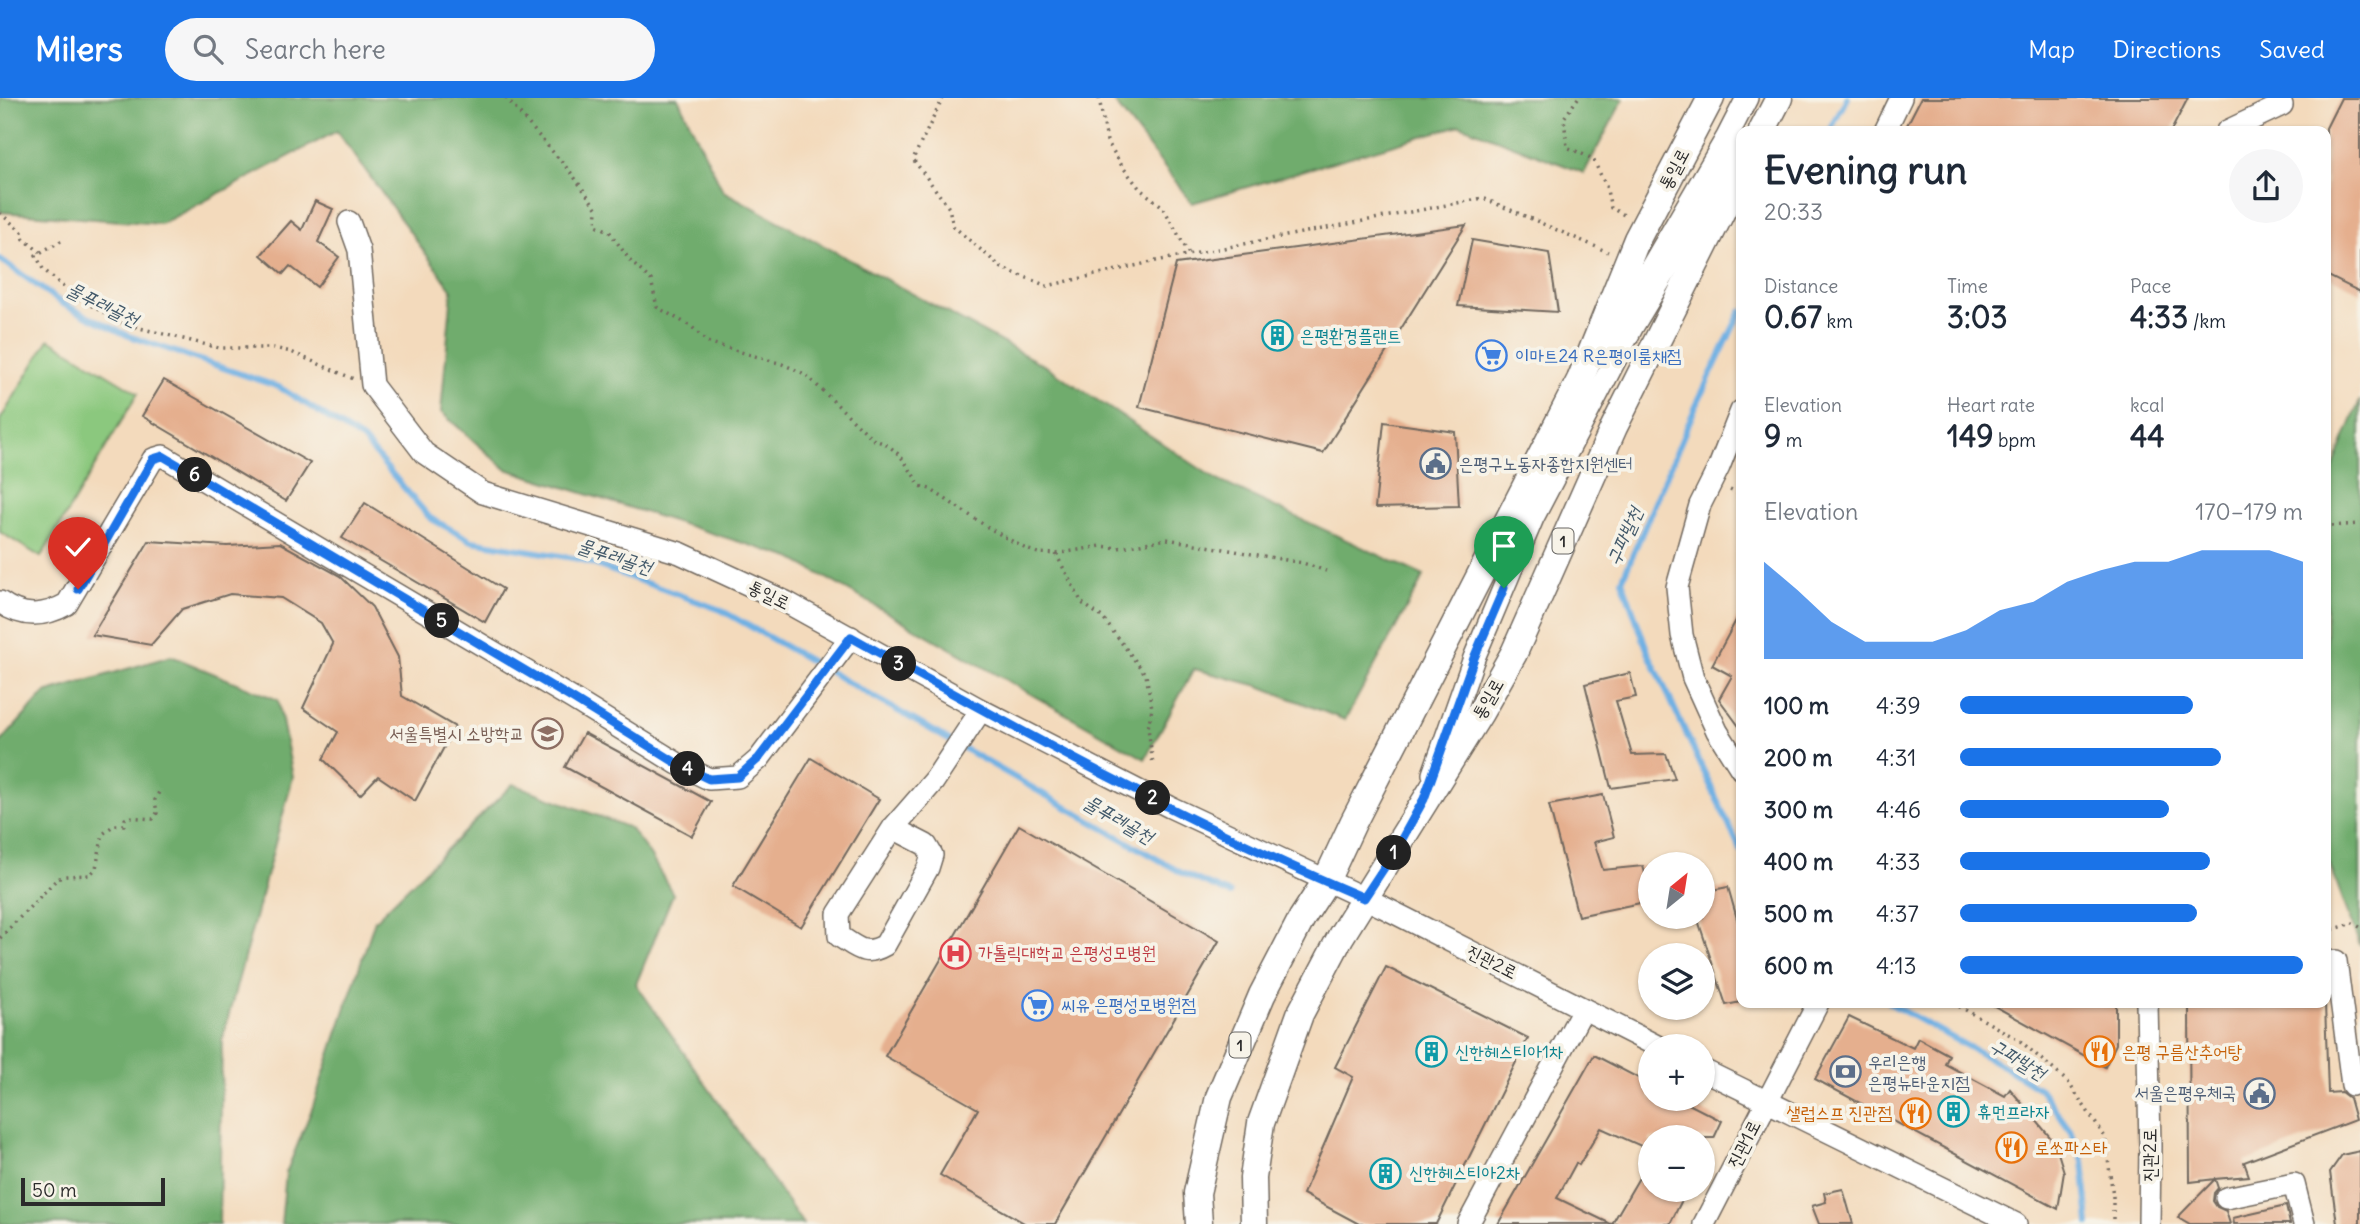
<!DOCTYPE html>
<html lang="en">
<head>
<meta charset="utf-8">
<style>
	body { margin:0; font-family:Delius,"Poor Story",sans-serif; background:#f6f6f7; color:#1f2937; height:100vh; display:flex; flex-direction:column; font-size:26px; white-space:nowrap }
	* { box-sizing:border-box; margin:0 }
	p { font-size:23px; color:#747a83 }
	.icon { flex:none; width:38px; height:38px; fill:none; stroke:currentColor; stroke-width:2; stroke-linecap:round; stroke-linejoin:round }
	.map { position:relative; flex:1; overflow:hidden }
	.panel { position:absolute; left:1736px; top:28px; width:595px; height:882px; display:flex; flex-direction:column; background:#fff; border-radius:14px; box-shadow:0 2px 5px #0004 }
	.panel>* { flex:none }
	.needle { width:46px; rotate:30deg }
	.fabs { position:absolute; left:1638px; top:754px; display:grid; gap:14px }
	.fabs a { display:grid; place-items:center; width:77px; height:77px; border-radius:50%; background:#fff; box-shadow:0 2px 5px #0004; font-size:35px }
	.scale { position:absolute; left:21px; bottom:18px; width:144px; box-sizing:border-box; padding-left:7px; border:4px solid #2b2b2b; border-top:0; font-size:19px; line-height:24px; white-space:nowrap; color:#2b2b2b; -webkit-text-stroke:5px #f7f3e8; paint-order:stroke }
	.pin { position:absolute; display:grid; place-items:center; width:60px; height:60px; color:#fff; margin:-72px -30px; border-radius:50% 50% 50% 0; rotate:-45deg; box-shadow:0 0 7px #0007 }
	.pin .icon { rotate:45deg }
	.km { position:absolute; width:35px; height:35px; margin:-18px; border-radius:50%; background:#222; color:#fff; font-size:19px; line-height:35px; text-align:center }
	.round { display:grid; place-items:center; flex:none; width:74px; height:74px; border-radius:37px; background:#f6f6f7 }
	.head { display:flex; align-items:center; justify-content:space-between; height:119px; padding:0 28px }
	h1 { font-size:38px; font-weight:700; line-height:52px }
	.stats { display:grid; grid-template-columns:repeat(3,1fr); gap:10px; height:119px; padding:7px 28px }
	.stats div { display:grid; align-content:center }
	.stats b { font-size:30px; font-weight:700 }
	.stats small { font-size:19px; font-weight:400 }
	.stats p { font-size:19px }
	.chart { height:196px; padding:14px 28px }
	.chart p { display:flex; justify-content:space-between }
	.chart svg { width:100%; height:126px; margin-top:7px; fill:#1a73e8; opacity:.7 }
	ul { padding:0 28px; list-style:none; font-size:23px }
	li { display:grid; grid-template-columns:112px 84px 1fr; align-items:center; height:52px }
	li i { height:18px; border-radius:9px; background:#1a73e8 }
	header { display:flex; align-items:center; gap:42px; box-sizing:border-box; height:98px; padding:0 35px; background:#1a73e8; color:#fff }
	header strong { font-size:33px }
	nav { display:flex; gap:38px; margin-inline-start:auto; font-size:24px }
	.search { width:490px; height:63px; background:#f6f6f7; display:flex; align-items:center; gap:18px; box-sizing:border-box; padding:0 24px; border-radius:38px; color:#747a83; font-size:26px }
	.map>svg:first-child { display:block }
	.green { fill:#8bc87e; stroke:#5b7a54; stroke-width:2 }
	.forest { fill:#70ac6d; stroke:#4e6c4c; stroke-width:2 }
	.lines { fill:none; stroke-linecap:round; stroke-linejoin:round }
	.stream { stroke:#6fb0e3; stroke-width:6 }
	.building { fill:#e5af8e }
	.minor-casing { stroke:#71685e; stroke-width:24 }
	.major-casing { stroke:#71685e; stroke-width:29 }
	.path { stroke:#71685e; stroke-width:3.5; stroke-dasharray:2 5; stroke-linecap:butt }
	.minor { stroke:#fff; stroke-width:21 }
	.major { stroke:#fff; stroke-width:26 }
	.route-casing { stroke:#fff; stroke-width:14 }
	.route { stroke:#1a73e8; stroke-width:9 }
	.labels { text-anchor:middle; stroke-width:7; stroke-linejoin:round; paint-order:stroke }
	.shield { fill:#f7f3e8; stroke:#686764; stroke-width:2 }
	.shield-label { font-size:16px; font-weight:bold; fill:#2b2b2b }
	.street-label { font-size:18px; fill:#2b2b2b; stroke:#f7f3e8 }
	.culture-label { font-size:18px; fill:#0d838f; stroke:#f7f3e8; text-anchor:start }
	.shop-label { font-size:18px; fill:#366cbe; stroke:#f7f3e8; text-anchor:start }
	.service-label { font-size:18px; fill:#4e5e75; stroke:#f7f3e8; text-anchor:start }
	.education-label { font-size:18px; fill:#785e54; stroke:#f7f3e8; text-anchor:end }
	.health-label { font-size:18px; fill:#be3a42; stroke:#f7f3e8; text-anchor:start }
	.food-label { font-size:18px; fill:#c56008; stroke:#f7f3e8; text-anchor:start }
	.water-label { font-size:19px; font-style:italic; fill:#435a6b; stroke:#f7f3e8 }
</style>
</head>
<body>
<header>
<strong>Milers</strong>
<div class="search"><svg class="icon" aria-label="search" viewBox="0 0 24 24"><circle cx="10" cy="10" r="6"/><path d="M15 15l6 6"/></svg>Search here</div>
<nav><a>Map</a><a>Directions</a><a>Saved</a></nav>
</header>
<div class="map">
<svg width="2360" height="1126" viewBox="0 0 2360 1126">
	<rect width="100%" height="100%" fill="#f7f3e8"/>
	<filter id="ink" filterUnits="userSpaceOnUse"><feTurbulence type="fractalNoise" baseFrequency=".0143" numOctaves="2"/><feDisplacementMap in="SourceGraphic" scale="14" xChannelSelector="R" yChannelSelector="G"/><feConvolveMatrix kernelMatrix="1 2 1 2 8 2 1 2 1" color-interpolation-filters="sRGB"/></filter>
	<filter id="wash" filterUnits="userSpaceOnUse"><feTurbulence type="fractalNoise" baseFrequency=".00686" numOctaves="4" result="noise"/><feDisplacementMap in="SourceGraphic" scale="28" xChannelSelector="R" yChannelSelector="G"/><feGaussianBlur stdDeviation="1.57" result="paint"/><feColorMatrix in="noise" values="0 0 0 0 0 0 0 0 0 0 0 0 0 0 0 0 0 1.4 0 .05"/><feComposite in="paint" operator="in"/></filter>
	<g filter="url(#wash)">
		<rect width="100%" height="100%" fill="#f3dabc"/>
		<polygon class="green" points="49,241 138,295 41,459 0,434 0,322"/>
		<g class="forest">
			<polygon points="0,0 678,0 723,93 1049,270 1217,382 1424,478 1345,622 1259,588 1194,571 1145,661 791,460 506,371 441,314 452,192 337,33 161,126 0,114"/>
			<polygon points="1111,0 1624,0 1584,75 1460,27 1192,105"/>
			<polygon points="2360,302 2360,848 2326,756 2326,388"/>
			<polygon points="171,558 278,602 293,679 222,942 219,1126 0,1126 0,645 45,595"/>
			<polygon points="513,686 630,730 650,757 673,796 636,886 803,1126 281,1126 286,1075 312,1011 375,822"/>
		</g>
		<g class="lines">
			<g class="stream">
				<polyline points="1830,33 1847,0"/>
				<polyline points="0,161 63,206 129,238 279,289 363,342 430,420 472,443 579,461 721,512 1182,775 1230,796"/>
				<polyline points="1741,213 1699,301 1622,482 1648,554 1741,753"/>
				<polyline points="1889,905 2003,968 2040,991 2070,1032 2083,1063 2089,1126"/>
			</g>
		</g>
		<g id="blocks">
			<g class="building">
				<polygon points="1921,0 2188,0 2171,33 1904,33"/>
				<polygon points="2341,0 2360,0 2360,194 2326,177 2326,30"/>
				<polygon points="315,103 333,111 318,144 339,159 317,189 290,168 283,176 261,157 291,123 302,132"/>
				<polygon points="1466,127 1323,355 1139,309 1176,166"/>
				<polygon points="1472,142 1549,155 1558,214 1458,208"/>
				<polygon points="164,282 310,365 286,403 142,318"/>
				<polygon points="1384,324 1455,334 1459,408 1375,410"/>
				<polygon points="365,405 503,491 485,524 342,440"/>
				<polygon points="149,443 227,448 280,445 340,478 372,509 398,559 402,598 455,629 415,703 378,678 360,697 323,661 338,634 303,610 333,546 321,525 281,500 230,496 182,511 151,547 92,537"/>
				<polygon points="1741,513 1741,631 1719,601 1732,578 1712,567"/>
				<polygon points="1630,575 1636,599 1616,603 1632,657 1666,656 1675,681 1611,690 1585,586"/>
				<polygon points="584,635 711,704 692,738 565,669"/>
				<polygon points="811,660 879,701 801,829 733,788"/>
				<polygon points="1603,697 1614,739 1594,744 1603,772 1643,768 1650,793 1650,803 1578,818 1549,707"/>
				<polygon points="1019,727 1219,843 1055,1126 1026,1126 940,1077 978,1011 885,958"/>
				<polygon points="1728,789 1741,835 1741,904 1726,907 1697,819 1703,819 1703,794"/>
				<polygon points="1386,869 1528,940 1436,1126 1359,1126 1303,1096 1353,979 1335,969"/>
				<polygon points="1989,905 2116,905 2116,946 2105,969"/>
				<polygon points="2201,905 2325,905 2328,995 2341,994 2349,1000 2355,1022 2244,1064 2249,1078 2215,1081 2218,1090 2214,1095 2213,1103 2217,1109 2226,1113 2230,1126 2190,1126 2178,1119 2215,1081 2190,1084 2189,907"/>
				<polygon points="1849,919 1913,950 1918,940 1949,957 1945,966 2005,998 2010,991 2055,1045 2064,1074 2058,1111 1815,981"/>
				<polygon points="1594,957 1650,986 1650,1001 1679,1001 1722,1023 1714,1040 1650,1040 1650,1052 1601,1030 1579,1067 1576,1065 1557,1100 1611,1126 1498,1126"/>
				<polygon points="2360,1053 2360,1126 2337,1126 2330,1074 2342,1057"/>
				<polygon points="1650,1061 1650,1092 1687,1092 1670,1126 1612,1126"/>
				<polygon points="1843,1091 1853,1126 1819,1126 1812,1108 1826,1104 1824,1095"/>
				<polygon points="2286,1108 2290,1126 2234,1126 2233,1120"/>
			</g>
		</g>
	</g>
	<g filter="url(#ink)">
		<use href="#blocks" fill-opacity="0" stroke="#71685e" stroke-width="2"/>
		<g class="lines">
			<defs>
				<g id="minor">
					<polyline points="1885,33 1901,0"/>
					<polyline points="2227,33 2282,7"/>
					<polyline points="349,124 359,152 372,287 424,355 483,395 680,455 786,504 981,612 1170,709 1383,809 1657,948"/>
					<polyline points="1600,252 1621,221 1727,39 1747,0"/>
					<polyline points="1741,313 1719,369 1700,407 1677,489 1682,537 1693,580 1717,633 1741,671"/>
					<path d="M 0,504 C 22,520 44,519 67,506 L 153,361 L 163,358 L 573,601 L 678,666 L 709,681 L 738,679 L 759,661 L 851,539"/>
					<polyline points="1433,676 1474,560 1533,420 1633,228 1741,49"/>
					<path d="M 893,730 L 926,747 L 932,757 L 928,770 L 885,847 C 864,859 857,849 839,838 L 838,816 L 893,730 L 934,683 L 981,612"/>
					<polyline points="2326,865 2336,863 2352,987"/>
					<polyline points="2147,905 2150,1048 2149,1126"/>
					<polyline points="1703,972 2016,1126"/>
					<polyline points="2226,1100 2294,1086 2304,1126"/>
					<polyline points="1468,1126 1583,911"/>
					<polyline points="1704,1126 1818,905"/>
				</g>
				<g id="major">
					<polyline points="1762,33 1779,0"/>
					<polyline points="1199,1126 1197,1095 1219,999 1262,897 1302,820 1326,783 1353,725 1580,282 1637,141 1711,0"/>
					<polyline points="1254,1126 1253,1080 1261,1025 1300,916 1341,838 1480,615 1514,555 1614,329 1741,75"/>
				</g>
			</defs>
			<use href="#minor" class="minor-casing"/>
			<use href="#major" class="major-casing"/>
			<g class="path">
				<path d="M 506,0 L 572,76 L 597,111 L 596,127 L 609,133 L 631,164 L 651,182 L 657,209 L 692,229 L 707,244 L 782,266 L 805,276 L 874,342 C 899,349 907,367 920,388 L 930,391 L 989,430 L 1026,451 L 1038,455 L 1056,456 L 1101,448 L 1118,450 L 1167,441 L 1303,465 L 1326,473"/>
				<polyline points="943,0 913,61 949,110 953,128 1002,170 1047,188 1156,163 1483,100 1608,154"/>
				<polyline points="1099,0 1107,43 1122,68 1140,91 1163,109 1189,156"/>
				<polyline points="1578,0 1564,20 1567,49 1593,61 1606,88 1611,110 1626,118"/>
				<polyline points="0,115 22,134 24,141 40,154"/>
				<polyline points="61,143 36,157 43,171 74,198 124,226 219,250 274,250 291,254 354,281"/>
				<polyline points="1730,392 1741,397"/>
				<polyline points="2326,431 2330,428 2360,426"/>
				<polyline points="1056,456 1082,505 1102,519 1146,577 1152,610 1148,630 1153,666"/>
				<polyline points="2326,833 2345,828 2351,824 2360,829"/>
				<polyline points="0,840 57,781 65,778 90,777 96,770 103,736 114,727 124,727 125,721 129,719 153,721 157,715 155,702 160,692"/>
				<polyline points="1953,905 2019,942 2068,984 2105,1039 2113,1098 2113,1126"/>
			</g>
			<use href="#minor" class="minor"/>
			<use href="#major" class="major"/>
		</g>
	</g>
	<g class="lines" filter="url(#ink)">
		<defs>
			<path id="route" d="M 78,491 L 153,361 L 163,358 L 573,601 L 678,666 L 709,681 L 738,679 L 759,660 L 851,539 C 1018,632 1187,725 1364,800 L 1397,750 L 1424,701 L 1474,560 L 1504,490"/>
		</defs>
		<use href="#route" class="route-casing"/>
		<use href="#route" class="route"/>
	</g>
	<defs>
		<symbol id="building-ring" viewBox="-11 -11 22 22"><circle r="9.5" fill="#f7f3e8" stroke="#0f9aa8" stroke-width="1.5"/><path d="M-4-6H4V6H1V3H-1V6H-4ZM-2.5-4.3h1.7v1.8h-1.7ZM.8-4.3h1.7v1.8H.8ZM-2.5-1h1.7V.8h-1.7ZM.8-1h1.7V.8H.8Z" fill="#0f9aa8"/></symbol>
		<symbol id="supermarket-ring" viewBox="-11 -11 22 22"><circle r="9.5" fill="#f7f3e8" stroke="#3f7fe0" stroke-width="1.5"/><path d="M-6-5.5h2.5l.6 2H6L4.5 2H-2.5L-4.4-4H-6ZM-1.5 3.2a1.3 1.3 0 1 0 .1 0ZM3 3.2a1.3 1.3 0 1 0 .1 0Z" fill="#3f7fe0"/></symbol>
		<symbol id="civic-ring" viewBox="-11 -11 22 22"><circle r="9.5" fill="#f7f3e8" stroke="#5c6f8a" stroke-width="1.5"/><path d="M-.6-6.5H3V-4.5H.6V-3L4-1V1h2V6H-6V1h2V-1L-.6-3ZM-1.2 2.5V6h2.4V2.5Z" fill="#5c6f8a"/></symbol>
		<symbol id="school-ring" viewBox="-11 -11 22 22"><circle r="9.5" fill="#f7f3e8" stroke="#8d6e63" stroke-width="1.5"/><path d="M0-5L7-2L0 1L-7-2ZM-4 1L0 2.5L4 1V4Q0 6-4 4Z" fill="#8d6e63"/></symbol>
		<symbol id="hospital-ring" viewBox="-11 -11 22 22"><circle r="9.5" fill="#f7f3e8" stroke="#e0444e" stroke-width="1.5"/><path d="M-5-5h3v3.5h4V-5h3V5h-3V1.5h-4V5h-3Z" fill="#e0444e"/></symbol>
		<symbol id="restaurant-ring" viewBox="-11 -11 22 22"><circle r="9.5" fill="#f7f3e8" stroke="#e8710a" stroke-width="1.5"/><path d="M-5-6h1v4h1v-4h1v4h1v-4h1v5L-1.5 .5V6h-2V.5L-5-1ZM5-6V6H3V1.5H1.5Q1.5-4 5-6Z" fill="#e8710a"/></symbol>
		<symbol id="bank-ring" viewBox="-11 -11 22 22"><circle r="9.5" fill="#f7f3e8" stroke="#5c6f8a" stroke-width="1.5"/><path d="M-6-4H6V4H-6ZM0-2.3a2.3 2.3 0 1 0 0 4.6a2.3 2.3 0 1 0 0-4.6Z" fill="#5c6f8a"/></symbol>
	</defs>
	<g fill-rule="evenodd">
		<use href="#building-ring" x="1260" y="220" width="35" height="35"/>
		<use href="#supermarket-ring" x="1474" y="240" width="35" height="35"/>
		<use href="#civic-ring" x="1418" y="348" width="35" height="35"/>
		<use href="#school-ring" x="530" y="618" width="35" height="35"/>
		<use href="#hospital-ring" x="938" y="838" width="35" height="35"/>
		<use href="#supermarket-ring" x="1020" y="890" width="35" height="35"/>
		<use href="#building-ring" x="1414" y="936" width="35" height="35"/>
		<use href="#restaurant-ring" x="2082" y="936" width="35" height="35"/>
		<use href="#bank-ring" x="1828" y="956" width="35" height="35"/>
		<use href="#civic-ring" x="2242" y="978" width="35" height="35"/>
		<use href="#building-ring" x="1936" y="996" width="35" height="35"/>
		<use href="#restaurant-ring" x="1898" y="998" width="35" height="35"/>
		<use href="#restaurant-ring" x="1994" y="1032" width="35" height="35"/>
		<use href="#building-ring" x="1368" y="1058" width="35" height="35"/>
	</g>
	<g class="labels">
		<g class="shield">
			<rect x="1552.5" y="430.5" width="21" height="25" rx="5"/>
			<rect x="1229.5" y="934.5" width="21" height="25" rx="5"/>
		</g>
		<g class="shield-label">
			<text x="1563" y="449">1</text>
			<text x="1240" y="953">1</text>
		</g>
		<g class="street-label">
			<text transform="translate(1674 71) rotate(-62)" y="6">통일로</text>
			<text transform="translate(769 497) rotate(26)" y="6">통일로</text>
			<text transform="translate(1488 601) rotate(-60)" y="6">통일로</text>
			<text transform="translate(1492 864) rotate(27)" y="6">진관2로</text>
			<text transform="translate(1744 1046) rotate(-63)" y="6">진관1로</text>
			<text transform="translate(2150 1057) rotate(-90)" y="6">진관2로</text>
		</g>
		<g class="culture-label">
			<text x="1300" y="244">은평환경플랜트</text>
			<text x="1455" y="960">신한헤스티아1차</text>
			<text x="1977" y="1020">휴먼프라자</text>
			<text x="1409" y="1081">신한헤스티아2차</text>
		</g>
		<g class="shop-label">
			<text x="1515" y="264">이마트24 R은평이룸채점</text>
			<text x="1061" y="913">씨유 은평성모병원점</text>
		</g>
		<g class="service-label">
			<text x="1459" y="372">은평구노동자종합지원센터</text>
			<text x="1868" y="970">우리은행<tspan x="1868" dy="21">은평뉴타운지점</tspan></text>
			<text x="2236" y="1001" text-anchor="end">서울은평우체국</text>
		</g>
		<g class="education-label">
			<text x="524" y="642">서울특별시 소방학교</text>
		</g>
		<g class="health-label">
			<text x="978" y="861">가톨릭대학교 은평성모병원</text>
		</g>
		<g class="food-label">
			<text x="2122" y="960">은평 구름산추어탕</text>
			<text x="1892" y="1021" text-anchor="end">샐럽스프 진관점</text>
			<text x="2035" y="1056">로쏘파스타</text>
		</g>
		<g class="water-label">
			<text transform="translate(103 206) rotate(26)" y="7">물푸레골천</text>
			<text transform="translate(1624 438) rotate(-66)" y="7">구파발천</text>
			<text transform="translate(615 458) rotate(18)" y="7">물푸레골천</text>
			<text transform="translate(1119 721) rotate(30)" y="7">물푸레골천</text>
			<text transform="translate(2018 961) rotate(31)" y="7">구파발천</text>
		</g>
	</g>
</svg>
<div class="fabs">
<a><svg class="needle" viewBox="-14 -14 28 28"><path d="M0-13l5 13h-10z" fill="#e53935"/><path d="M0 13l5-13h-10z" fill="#747a83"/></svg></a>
<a><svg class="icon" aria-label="layers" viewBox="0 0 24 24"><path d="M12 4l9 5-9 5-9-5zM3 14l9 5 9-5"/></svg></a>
<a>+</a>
<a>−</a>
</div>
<div class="scale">50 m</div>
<div class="pin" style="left:1504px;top:490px;background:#1e9e55"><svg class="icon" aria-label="arrive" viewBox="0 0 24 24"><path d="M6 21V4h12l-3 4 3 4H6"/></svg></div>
<div class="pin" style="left:78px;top:491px;background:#d93025"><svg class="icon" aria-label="check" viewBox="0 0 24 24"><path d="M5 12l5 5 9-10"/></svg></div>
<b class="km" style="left:1394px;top:755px">1</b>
<b class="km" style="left:1153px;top:700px">2</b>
<b class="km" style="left:899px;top:566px">3</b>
<b class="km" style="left:688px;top:671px">4</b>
<b class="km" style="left:442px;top:523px">5</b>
<b class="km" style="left:195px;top:377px">6</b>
<section class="panel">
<div class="head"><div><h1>Evening run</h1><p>20:33</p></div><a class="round"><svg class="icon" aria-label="share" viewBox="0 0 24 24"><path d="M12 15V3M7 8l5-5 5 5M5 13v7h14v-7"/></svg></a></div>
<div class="stats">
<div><p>Distance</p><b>0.67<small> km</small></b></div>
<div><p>Time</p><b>3:03</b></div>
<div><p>Pace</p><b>4:33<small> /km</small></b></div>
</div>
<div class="stats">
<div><p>Elevation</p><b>9<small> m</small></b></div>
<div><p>Heart rate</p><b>149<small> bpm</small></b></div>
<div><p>kcal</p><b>44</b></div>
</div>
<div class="chart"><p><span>Elevation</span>170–179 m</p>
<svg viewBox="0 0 160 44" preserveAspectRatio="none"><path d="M0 44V10L10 20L20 31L30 38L40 38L50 38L60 34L70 27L80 24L90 17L100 13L110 10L120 10L130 6L140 6L150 6L160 10V44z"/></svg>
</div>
<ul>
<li><b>100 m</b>4:39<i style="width:68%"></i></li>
<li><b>200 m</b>4:31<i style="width:76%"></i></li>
<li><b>300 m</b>4:46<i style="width:61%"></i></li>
<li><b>400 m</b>4:33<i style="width:73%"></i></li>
<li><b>500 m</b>4:37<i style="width:69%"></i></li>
<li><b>600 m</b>4:13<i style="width:100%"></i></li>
</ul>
</section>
</div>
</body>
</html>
